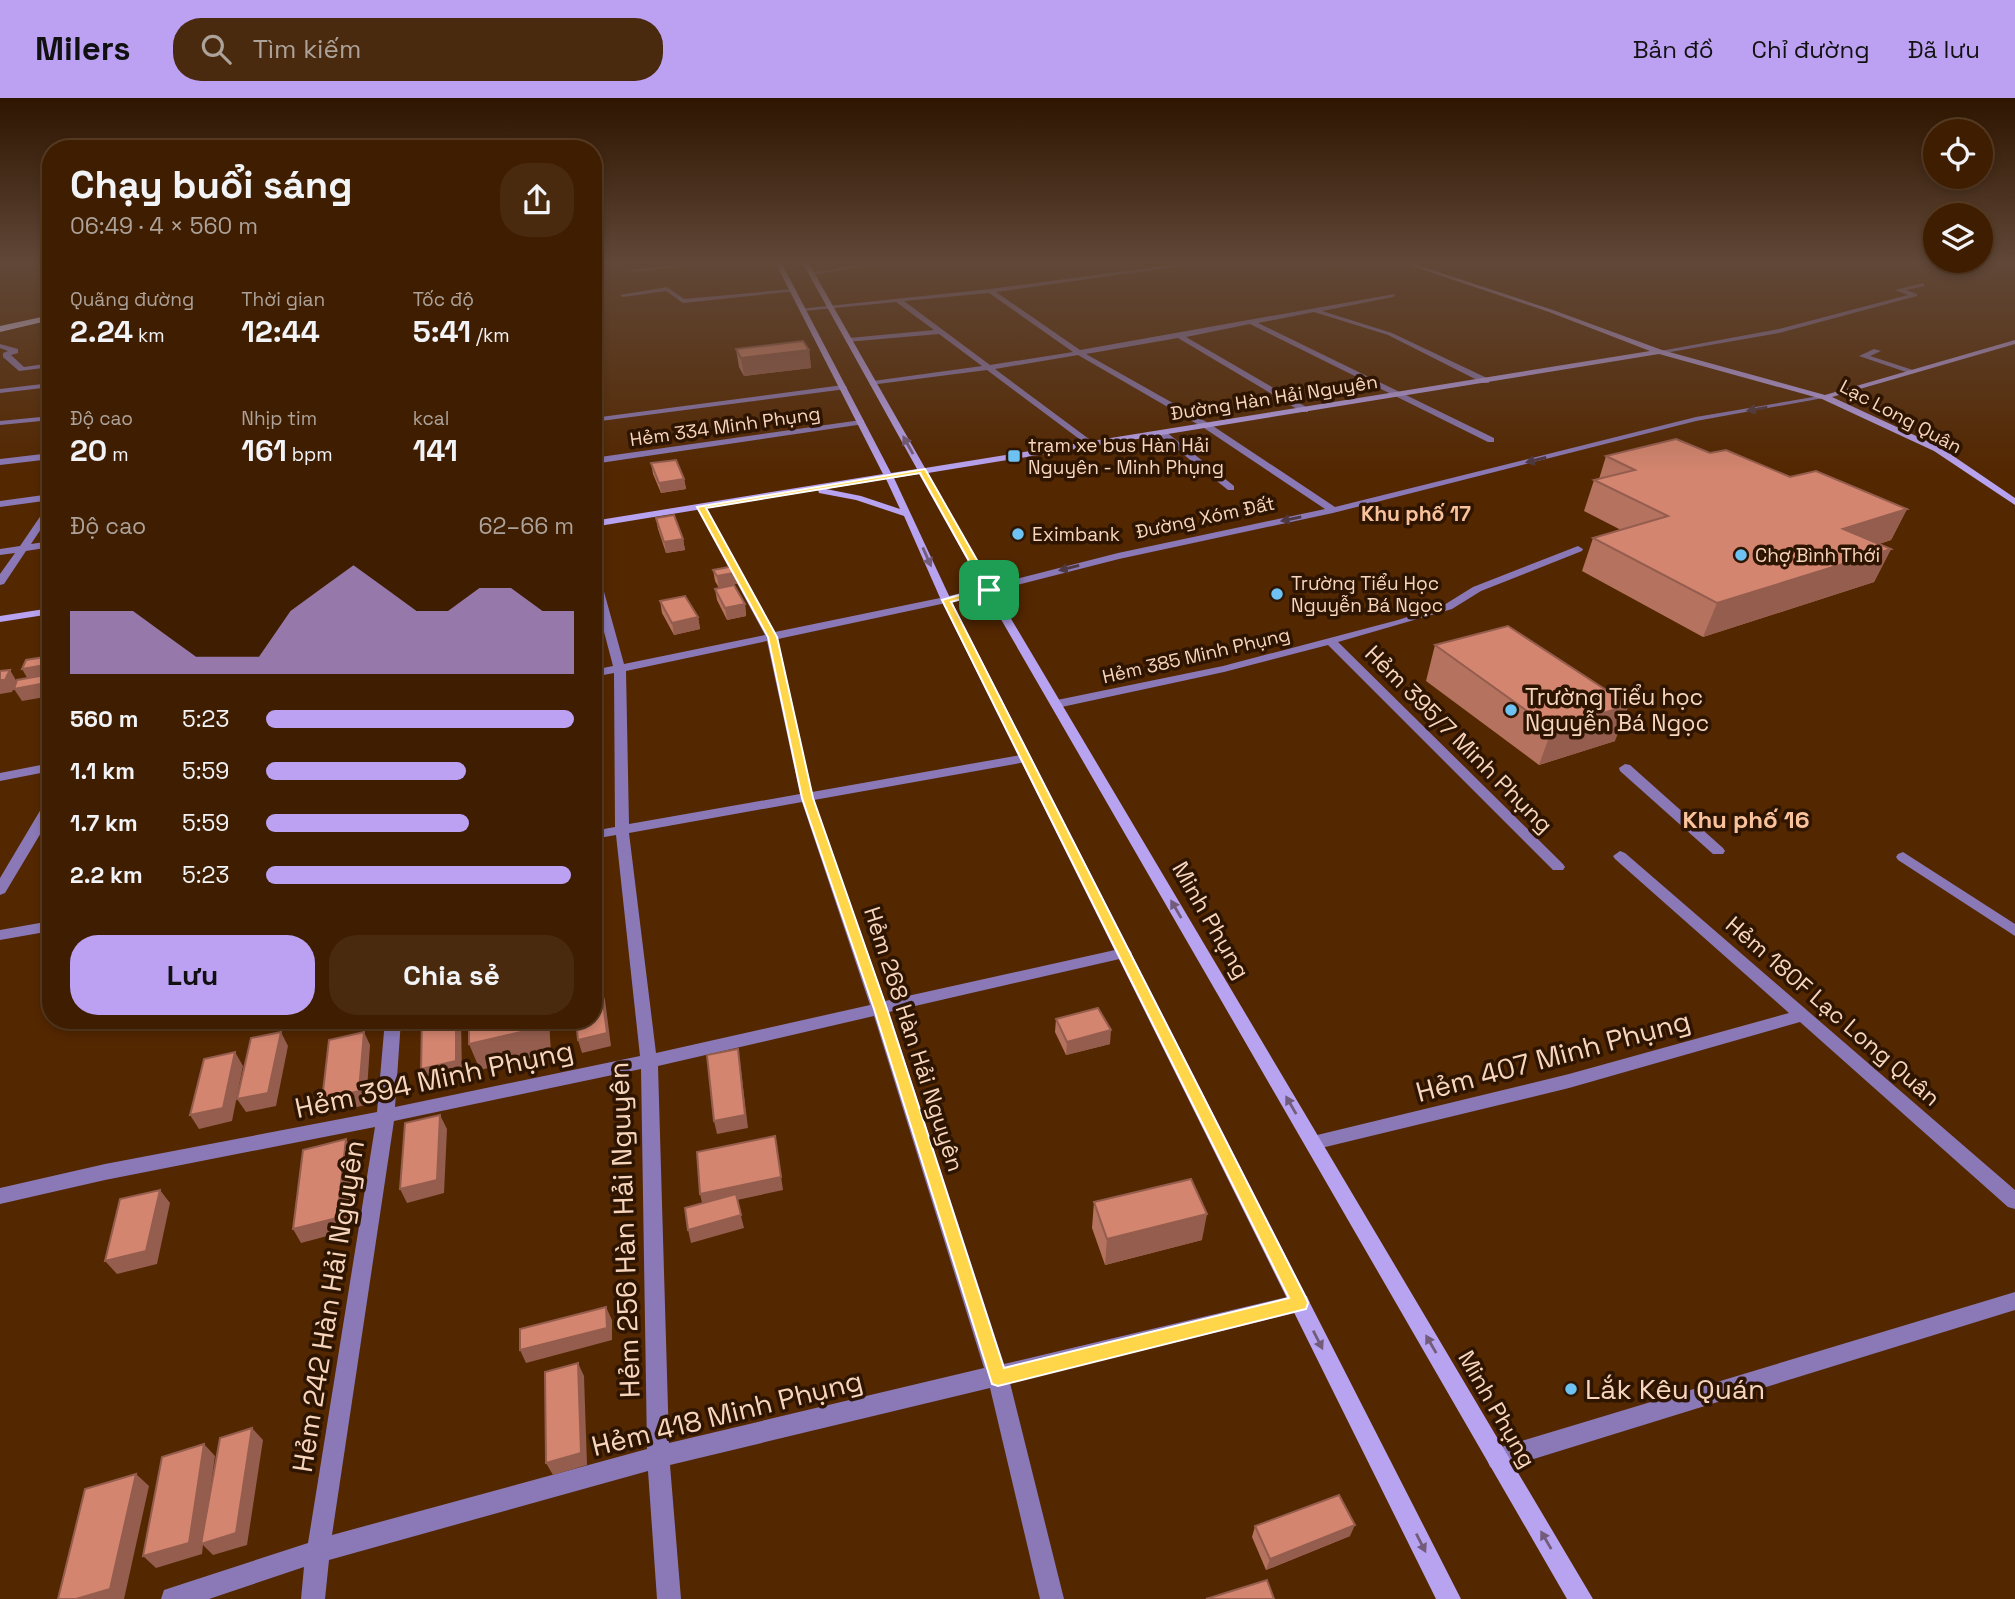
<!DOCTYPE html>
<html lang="vi">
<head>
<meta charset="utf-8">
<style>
	body { margin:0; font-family:"Space Grotesk",sans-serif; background:#492a0f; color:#f1f3f6; height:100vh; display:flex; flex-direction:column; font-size:26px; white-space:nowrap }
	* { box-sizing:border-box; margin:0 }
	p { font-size:23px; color:#ada299 }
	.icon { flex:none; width:38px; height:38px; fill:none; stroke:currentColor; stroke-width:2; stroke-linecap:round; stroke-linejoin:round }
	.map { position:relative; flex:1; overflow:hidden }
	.side { position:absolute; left:42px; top:42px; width:560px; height:889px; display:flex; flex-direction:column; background:#3e1d00; border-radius:28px; box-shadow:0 4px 10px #0003,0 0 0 2px #573b22 }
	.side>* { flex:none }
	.fabs { position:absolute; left:1923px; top:21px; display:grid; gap:14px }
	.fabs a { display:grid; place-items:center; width:70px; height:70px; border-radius:50%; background:#3e1d00; box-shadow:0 4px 10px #0003,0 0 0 2px #573b22; font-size:35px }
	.pin { position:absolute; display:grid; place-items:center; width:60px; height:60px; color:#fff; margin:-30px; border-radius:14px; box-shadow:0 4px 10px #0006 }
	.round { display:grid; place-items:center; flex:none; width:74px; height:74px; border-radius:28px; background:#492a0f }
	.overview { display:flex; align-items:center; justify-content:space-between; height:119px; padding:0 28px }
	h1 { font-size:38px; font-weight:700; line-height:52px }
	.metrics { display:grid; grid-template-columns:repeat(3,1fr); gap:10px; height:119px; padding:7px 28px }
	.metrics div { display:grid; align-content:center }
	.metrics b { font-size:30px; font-weight:700 }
	.metrics small { font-size:19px; font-weight:400 }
	.metrics p { font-size:19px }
	.chart { height:196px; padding:14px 28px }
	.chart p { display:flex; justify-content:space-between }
	.chart svg { width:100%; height:126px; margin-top:7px; fill:#bca0f2; opacity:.7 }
	.button { display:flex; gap:14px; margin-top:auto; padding:14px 28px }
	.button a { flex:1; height:80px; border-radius:28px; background:#bca0f2; color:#111; font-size:28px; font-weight:700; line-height:80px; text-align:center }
	.button a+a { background:#492a0f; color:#f1f3f6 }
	ul { padding:0 28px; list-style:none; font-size:23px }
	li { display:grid; grid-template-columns:112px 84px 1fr; align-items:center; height:52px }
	li i { height:18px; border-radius:9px; background:#bca0f2 }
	header { display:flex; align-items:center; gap:42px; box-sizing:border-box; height:98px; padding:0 35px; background:#bca0f2; color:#111 }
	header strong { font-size:33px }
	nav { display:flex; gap:38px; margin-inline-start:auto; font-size:24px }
	.search { width:490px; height:63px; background:#492a0f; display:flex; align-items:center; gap:18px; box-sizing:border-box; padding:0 24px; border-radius:28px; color:#ada299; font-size:26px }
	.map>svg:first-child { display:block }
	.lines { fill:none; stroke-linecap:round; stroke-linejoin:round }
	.street { fill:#8a79b6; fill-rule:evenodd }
	.secondary { fill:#b8a3f0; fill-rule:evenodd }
	.primary { fill:#d8ccfe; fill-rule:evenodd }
	.wall { fill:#b5725f }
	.shaded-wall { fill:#945d4e }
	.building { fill:#d3856f; stroke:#945d4e; stroke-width:2 }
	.oneway { fill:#4e3841 }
	.oneway2 { fill:#735c79 }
	.route { fill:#ffd54a; stroke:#fff; stroke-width:2; fill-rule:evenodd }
	.poi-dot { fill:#6ec2f3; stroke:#2e1502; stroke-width:2.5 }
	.labels { text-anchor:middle; stroke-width:7; stroke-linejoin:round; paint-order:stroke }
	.far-street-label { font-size:19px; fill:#f8d5bd; stroke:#2e1502 }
	.far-poi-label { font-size:19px; fill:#f8d5bd; stroke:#2e1502; text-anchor:start }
	.far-neighbourhood-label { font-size:21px; font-weight:bold; fill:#f9c29c; stroke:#2e1502 }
	.poi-label { font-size:23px; fill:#f8d5bd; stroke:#2e1502; text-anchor:start }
	.street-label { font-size:23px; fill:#f8d5bd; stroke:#2e1502 }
	.neighbourhood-label { font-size:24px; font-weight:bold; fill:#f9c29c; stroke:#2e1502 }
	.near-street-label { font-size:28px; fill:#f8d5bd; stroke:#2e1502 }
	.near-poi-label { font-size:28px; fill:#f8d5bd; stroke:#2e1502; text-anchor:start }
</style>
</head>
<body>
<header>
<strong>Milers</strong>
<div class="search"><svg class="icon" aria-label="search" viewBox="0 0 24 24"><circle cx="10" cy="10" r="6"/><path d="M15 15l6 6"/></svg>Tìm kiếm</div>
<nav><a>Bản đồ</a><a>Chỉ đường</a><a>Đã lưu</a></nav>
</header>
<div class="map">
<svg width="2015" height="1501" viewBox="0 0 2015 1501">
	<rect width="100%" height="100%" fill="#532700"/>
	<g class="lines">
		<g class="street">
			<polygon points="701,164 719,164 633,174 630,172"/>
			<polygon points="877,164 890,164 812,177 809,175"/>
			<path d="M 1194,164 L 1208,164 L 996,194 L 1080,252 L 1395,196 L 1393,199 L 1322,213 L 1392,235 L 1489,281 L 1489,285 L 1483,285 L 1388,237 L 1314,214 L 1258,225 L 1494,340 L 1494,344 L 1488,344 L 1250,226 L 1186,239 L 1308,310 L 1308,314 L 1302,314 L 1178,240 L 1086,256 L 1210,326 L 1335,409 L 1696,319 L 1825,297 L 1829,299 L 1696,323 L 1333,415 L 1119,461 L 946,505 L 778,541 L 812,694 L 1026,656 L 1032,660 L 1026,664 L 814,702 L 885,903 L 1124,850 L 1129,851 L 1132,855 L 1129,859 L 1124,860 L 889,914 L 1004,1266 L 1300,1196 L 1307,1198 L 1310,1205 L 1307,1212 L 1010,1285 L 1064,1501 L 1040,1501 L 990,1290 L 670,1367 L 681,1501 L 657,1501 L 648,1373 L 329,1462 L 325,1501 L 301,1501 L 304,1469 L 209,1501 L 161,1501 L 164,1492 L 173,1489 L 308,1445 L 375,1029 L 105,1082 L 0,1106 L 0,1090 L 105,1066 L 377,1014 L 385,922 L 401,922 L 395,1009 L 640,958 L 616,737 L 593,741 L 593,733 L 615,729 L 614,575 L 593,579 L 593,572 L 613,568 L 593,492 L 593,469 L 598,472 L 624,566 L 765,537 L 696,409 L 701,406 L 706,409 L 775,534 L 945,499 L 1118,455 L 1325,411 L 1204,330 L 1078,257 L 995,271 L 1093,344 L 1094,346 L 1090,349 L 987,272 L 870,287 L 870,283 L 873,283 L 982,268 L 939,236 L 846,244 L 849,240 L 934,232 L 896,204 L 803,213 L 800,211 L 990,191 ZM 989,195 L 1073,254 L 990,267 L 904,203 ZM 767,543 L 800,696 L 629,726 L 626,573 ZM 802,704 L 870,907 L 656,955 L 629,735 ZM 874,918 L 984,1270 L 669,1345 L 658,968 ZM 641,971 L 647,1351 L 332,1437 L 394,1023 Z"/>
			<polygon points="1321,164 1329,164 1338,167 1335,169"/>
			<polygon points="1923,185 1925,188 1906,192 1917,196 1917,198 1779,235 1659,256 1655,254 1779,231 1908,197 1895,192"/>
			<polygon points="667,189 684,201 793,191 796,193 683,205 666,193 623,199 620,197"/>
			<polygon points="0,246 18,251 18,255 11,257 24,269 51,265 51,269 19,273 3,259 3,255 8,253 0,250"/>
			<polygon points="1874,251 1881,253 1870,258 1916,273 1909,275 1859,258"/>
			<polygon points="51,285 51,289 0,295 0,291"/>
			<polygon points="843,287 847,289 846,291 593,324 593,320"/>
			<polygon points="51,318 51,322 0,327 0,323"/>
			<polygon points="861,322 864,322 864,326 593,366 593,360"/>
			<polygon points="1159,333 1165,333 1234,388 1234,392 1228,392 1159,337"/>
			<polygon points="51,355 51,361 0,367 0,361"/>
			<polygon points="51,396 51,402 0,409 0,403"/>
			<polygon points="51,406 51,416 31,446 51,443 51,449 26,453 4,486 0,487 0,476 15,455 0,457 0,451 20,448 48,407"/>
			<polygon points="1578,448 1583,451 1582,453 1481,493 1452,511 1338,544 1563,766 1565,769 1563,772 1553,772 1328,547 1224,574 1057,610 1051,606 1057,602 1223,568 1398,522 1444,507 1473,489"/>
			<polygon points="51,665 51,673 0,683 0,675"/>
			<polygon points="1625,666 1630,667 1723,750 1725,753 1723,756 1713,756 1620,673 1619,670"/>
			<polygon points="51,702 51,718 5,795 0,797 0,780 44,706"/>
			<polygon points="1620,753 1625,755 2015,1092 2015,1111 2008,1109 1800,924 1569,990 1313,1052 1307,1050 1304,1045 1307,1040 1313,1038 1569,976 1789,915 1615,761 1613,758"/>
			<polygon points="1903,754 2015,826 2015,838 1898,762 1896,759 1898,756"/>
			<polygon points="51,823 51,833 0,842 0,832"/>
			<polygon points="2015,1194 2015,1212 1498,1372 1490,1369 1487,1361 1490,1353 1498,1350"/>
		</g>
		<g class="secondary">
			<path d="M 775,164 L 781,164 L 891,375 L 917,371 L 802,164 L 808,164 L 925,370 L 1650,253 L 1549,214 L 1400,164 L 1408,164 L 1553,212 L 1662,252 L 1825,297 L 2015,242 L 2015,246 L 1832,299 L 1940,349 L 2015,400 L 2015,407 L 1934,353 L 1822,301 L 1659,256 L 928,375 L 994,492 L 1593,1501 L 1567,1501 L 984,492 L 919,376 L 894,380 L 951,502 L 1461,1501 L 1436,1501 L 941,502 L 904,418 L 856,402 L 819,395 L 818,392 L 593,429 L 593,423 L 883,376 ZM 886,381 L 900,411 L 861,398 L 826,391 Z"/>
			<polygon points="51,510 51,516 0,524 0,518"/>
		</g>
		<polygon class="primary" points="51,217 51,222 0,234 0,228"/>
	</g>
	<g class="wall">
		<polygon points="736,251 809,252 811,270 744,278 739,269"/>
		<polygon points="1710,355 1790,379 1907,411 1891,442 1879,446 1891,451 1874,484 1703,539 1582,473 1593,440 1621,432 1584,413 1594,382 1599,381 1606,358"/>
		<polygon points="651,365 684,381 686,391 661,395 653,376"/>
		<polygon points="656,420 683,441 685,452 666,455 658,431"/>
		<polygon points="713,472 739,474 740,485 720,489 745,506 746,518 727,522 717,502 715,491 719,490 715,483"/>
		<polygon points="660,503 698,519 700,531 674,537 662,515"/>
		<polygon points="1435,547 1615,643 1539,667 1426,583"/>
		<polygon points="1056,921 1110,946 1066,957 1055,934"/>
		<polygon points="1094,1104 1202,1142 1105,1167 1092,1130"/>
		<polygon points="1255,1428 1350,1438 1266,1472 1252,1439"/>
	</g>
	<g class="shaded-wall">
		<polygon points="809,252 811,270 744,278 741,260"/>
		<polygon points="684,381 686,391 661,395 659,385"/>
		<polygon points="1907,411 1891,442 1828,463 1843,431"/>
		<polygon points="683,441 685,452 666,455 664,444"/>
		<polygon points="1891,451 1874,484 1703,539 1717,505"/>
		<polygon points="739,474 740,485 719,490 717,478"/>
		<polygon points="745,506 746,518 727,522 725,510"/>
		<polygon points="698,519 700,531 674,537 672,525"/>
		<polygon points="51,566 51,579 29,583 22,571"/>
		<polygon points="10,572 17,584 12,594 0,596 0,582"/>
		<polygon points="51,584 51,598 22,603 14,591"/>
		<polygon points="1629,607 1615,643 1539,667 1552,631"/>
		<polygon points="601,889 605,902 611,948 582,955 578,942"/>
		<polygon points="456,922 461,922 462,976 427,984 421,971"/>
		<polygon points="541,922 549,922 551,955 480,972 469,946"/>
		<polygon points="1111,932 1110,946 1066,957 1067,944"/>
		<polygon points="281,934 288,948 276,1008 246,1014 237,1001"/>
		<polygon points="364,934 370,947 366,1007 330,1015 322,1002"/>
		<polygon points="738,951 740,964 748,1030 717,1036 714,1023"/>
		<polygon points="235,954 243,968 232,1023 199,1031 190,1017"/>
		<polygon points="440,1017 447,1031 444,1095 407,1105 400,1091"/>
		<polygon points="775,1038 783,1092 737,1102 744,1130 691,1145 688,1132 703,1109 700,1096"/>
		<polygon points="346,1041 354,1055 346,1133 301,1145 293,1131"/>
		<polygon points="160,1092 170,1105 157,1166 117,1176 105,1163"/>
		<polygon points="1207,1116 1202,1142 1105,1167 1107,1141"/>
		<polygon points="606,1209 612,1222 612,1242 526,1265 520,1252"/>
		<polygon points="578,1265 584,1278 587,1367 553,1377 546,1365"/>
		<polygon points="252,1330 263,1342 247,1447 213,1457 203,1447 202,1456 156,1470 143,1458 204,1346 215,1358 203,1445"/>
		<polygon points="136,1376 149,1388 124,1501 76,1501"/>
		<polygon points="1355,1427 1350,1438 1266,1472 1270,1461"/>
	</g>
	<g class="building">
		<polygon points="803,243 809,252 741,260 736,251"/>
		<polygon points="1676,341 1710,355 1726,352 1790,379 1816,373 1907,411 1843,431 1891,451 1717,505 1593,440 1668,418 1594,382 1635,372 1606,358"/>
		<polygon points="676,362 684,381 659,385 651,365"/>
		<polygon points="674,417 683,441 664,444 656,420"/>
		<polygon points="734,468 739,474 717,478 713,472"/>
		<polygon points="734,487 745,506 725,510 715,491"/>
		<polygon points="685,498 698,519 672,525 660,503"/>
		<polygon points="1508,528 1629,607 1552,631 1435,547"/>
		<polygon points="51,558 51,566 22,571 26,562"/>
		<polygon points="10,572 5,582 0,582 0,573"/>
		<polygon points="51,576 51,584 14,591 17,582"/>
		<polygon points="601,889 607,935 578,942 576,922 593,922 593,890"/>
		<polygon points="1098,910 1111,932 1067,944 1056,921"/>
		<polygon points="422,922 456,922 456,963 421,971"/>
		<polygon points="469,922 541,922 542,929 469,946"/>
		<polygon points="281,934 268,995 237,1001 251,940"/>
		<polygon points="364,934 359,993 322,1002 329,942"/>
		<polygon points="738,951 745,1017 714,1023 707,957"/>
		<polygon points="235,954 223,1010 190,1017 204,961"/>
		<polygon points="440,1017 437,1082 400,1091 405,1025"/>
		<polygon points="775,1038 781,1079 700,1096 697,1054"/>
		<polygon points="346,1041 337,1120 293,1131 303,1052"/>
		<polygon points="1191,1081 1207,1116 1107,1141 1094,1104"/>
		<polygon points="160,1092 146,1153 105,1163 120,1101"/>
		<polygon points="736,1096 741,1117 688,1132 685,1110"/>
		<polygon points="606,1209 607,1230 520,1252 520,1231"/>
		<polygon points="578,1265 581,1355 546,1365 545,1274"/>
		<polygon points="252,1330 236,1435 201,1446 220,1340"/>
		<polygon points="204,1346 189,1445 143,1458 162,1359"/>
		<polygon points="136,1376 110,1491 76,1501 58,1501 85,1391"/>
		<polygon points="1339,1397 1355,1427 1270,1461 1255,1428"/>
		<polygon points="1267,1482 1274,1501 1206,1501"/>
	</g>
	<defs><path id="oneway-solid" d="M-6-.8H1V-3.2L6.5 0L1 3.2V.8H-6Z" transform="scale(1.75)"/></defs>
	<g class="oneway">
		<use href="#oneway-solid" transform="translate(1757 311) rotate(170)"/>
		<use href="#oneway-solid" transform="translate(1536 362) rotate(166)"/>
		<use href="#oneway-solid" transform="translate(1291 421) rotate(168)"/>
		<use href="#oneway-solid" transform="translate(1069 470) rotate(166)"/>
	</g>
	<g class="oneway2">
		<use href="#oneway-solid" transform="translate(908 347) rotate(-119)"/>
		<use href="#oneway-solid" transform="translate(927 459) rotate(66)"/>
		<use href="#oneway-solid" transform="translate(1176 811) rotate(-120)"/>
		<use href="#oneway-solid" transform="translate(1291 1007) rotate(-120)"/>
		<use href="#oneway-solid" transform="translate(1318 1242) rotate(63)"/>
		<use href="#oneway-solid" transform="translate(1431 1246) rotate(-120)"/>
		<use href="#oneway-solid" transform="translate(1546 1442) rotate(-120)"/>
		<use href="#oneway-solid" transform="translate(1421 1445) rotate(63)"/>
	</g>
	<linearGradient id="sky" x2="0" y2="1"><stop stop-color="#2e1500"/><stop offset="0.44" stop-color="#604737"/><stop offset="1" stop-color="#604737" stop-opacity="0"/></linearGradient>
	<rect width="2015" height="374" fill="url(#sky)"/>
	<path class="route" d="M 925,371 L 994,492 L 951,504 L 1306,1200 L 1308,1205 L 1306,1211 L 998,1288 L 992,1286 L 874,911 L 802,700 L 768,539 L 697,409 ZM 920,375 L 984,490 L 942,502 L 1289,1200 L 1004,1270 L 887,911 L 813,700 L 777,539 L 706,410 Z"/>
	<g class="poi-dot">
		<rect x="1007" y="351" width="14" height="14" rx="3.5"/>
		<circle cx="1018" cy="436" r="7"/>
		<circle cx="1741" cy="457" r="7"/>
		<circle cx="1277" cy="496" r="7"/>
		<circle cx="1511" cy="612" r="7"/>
		<circle cx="1571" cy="1291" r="7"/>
	</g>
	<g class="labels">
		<g class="far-street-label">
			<text transform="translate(1274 299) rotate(-9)" y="7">Đường Hàn Hải Nguyên</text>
			<text transform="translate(1901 318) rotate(28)" y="7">Lạc Long Quân</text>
			<text transform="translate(725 328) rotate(-8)" y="7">Hẻm 334 Minh Phụng</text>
			<text transform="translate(1205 419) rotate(-12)" y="7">Đường Xóm Đất</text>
			<text transform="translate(1196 557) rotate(-13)" y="7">Hẻm 385 Minh Phụng</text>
		</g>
		<g class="far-poi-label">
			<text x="1028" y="354">trạm xe bus Hàn Hải<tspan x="1028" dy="22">Nguyên - Minh Phụng</tspan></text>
			<text x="1032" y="443">Eximbank</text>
			<text x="1755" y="464">Chợ Bình Thới</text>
			<text x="1291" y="492">Trường Tiểu Học<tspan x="1291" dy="22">Nguyễn Bá Ngọc</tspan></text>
		</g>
		<g class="far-neighbourhood-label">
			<text x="1416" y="423">Khu phố 17</text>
		</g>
		<g class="poi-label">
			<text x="1525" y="607">Trường Tiểu học<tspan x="1525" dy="26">Nguyễn Bá Ngọc</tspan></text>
		</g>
		<g class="street-label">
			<text transform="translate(1459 641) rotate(45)" y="8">Hẻm 395/7 Minh Phụng</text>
			<text transform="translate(1211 822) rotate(60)" y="8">Minh Phụng</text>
			<text transform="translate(1833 913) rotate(41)" y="8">Hẻm 180F Lạc Long Quân</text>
			<text transform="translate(914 941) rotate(72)" y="8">Hẻm 268 Hàn Hải Nguyên</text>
			<text transform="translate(1497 1311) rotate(60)" y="8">Minh Phụng</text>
		</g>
		<g class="neighbourhood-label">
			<text x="1746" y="730">Khu phố 16</text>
		</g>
		<g class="near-street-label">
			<text transform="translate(1553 958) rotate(-15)" y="10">Hẻm 407 Minh Phụng</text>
			<text transform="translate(434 981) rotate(-12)" y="10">Hẻm 394 Minh Phụng</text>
			<text transform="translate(624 1132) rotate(-92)" y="10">Hẻm 256 Hàn Hải Nguyên</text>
			<text transform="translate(328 1208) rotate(-81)" y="10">Hẻm 242 Hàn Hải Nguyên</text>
			<text transform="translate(727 1315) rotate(-14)" y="10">Hẻm 418 Minh Phụng</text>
		</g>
		<g class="near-poi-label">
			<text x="1585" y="1301">Lắk Kêu Quán</text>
		</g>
	</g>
</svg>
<div class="fabs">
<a><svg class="icon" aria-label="locate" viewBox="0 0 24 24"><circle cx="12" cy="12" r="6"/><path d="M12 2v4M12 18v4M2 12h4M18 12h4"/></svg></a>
<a><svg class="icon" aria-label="layers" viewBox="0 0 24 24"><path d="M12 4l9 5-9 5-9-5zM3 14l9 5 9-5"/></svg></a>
</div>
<div class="pin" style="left:989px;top:492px;background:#1e9e55"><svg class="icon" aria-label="arrive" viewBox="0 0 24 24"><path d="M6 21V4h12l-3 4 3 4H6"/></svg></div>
<section class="side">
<div class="overview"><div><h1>Chạy buổi sáng</h1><p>06:49 · 4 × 560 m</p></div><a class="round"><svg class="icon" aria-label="share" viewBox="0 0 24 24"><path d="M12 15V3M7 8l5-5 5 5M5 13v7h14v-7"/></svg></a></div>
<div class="metrics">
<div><p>Quãng đường</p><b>2.24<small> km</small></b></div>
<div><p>Thời gian</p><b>12:44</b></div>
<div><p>Tốc độ</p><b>5:41<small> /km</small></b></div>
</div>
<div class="metrics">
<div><p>Độ cao</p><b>20<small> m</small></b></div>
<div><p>Nhịp tim</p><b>161<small> bpm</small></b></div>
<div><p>kcal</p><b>141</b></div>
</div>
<div class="chart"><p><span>Độ cao</span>62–66 m</p>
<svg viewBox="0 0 160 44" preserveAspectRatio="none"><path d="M0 44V22L10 22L20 22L30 30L40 38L50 38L60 38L70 22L80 14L90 6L100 14L110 22L120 22L130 14L140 14L150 22L160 22V44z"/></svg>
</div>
<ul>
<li><b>560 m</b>5:23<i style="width:100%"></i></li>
<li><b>1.1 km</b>5:59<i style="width:65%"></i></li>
<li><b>1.7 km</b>5:59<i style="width:66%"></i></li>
<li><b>2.2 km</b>5:23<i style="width:99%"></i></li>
</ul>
<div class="button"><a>Lưu</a><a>Chia sẻ</a></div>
</section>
</div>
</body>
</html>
